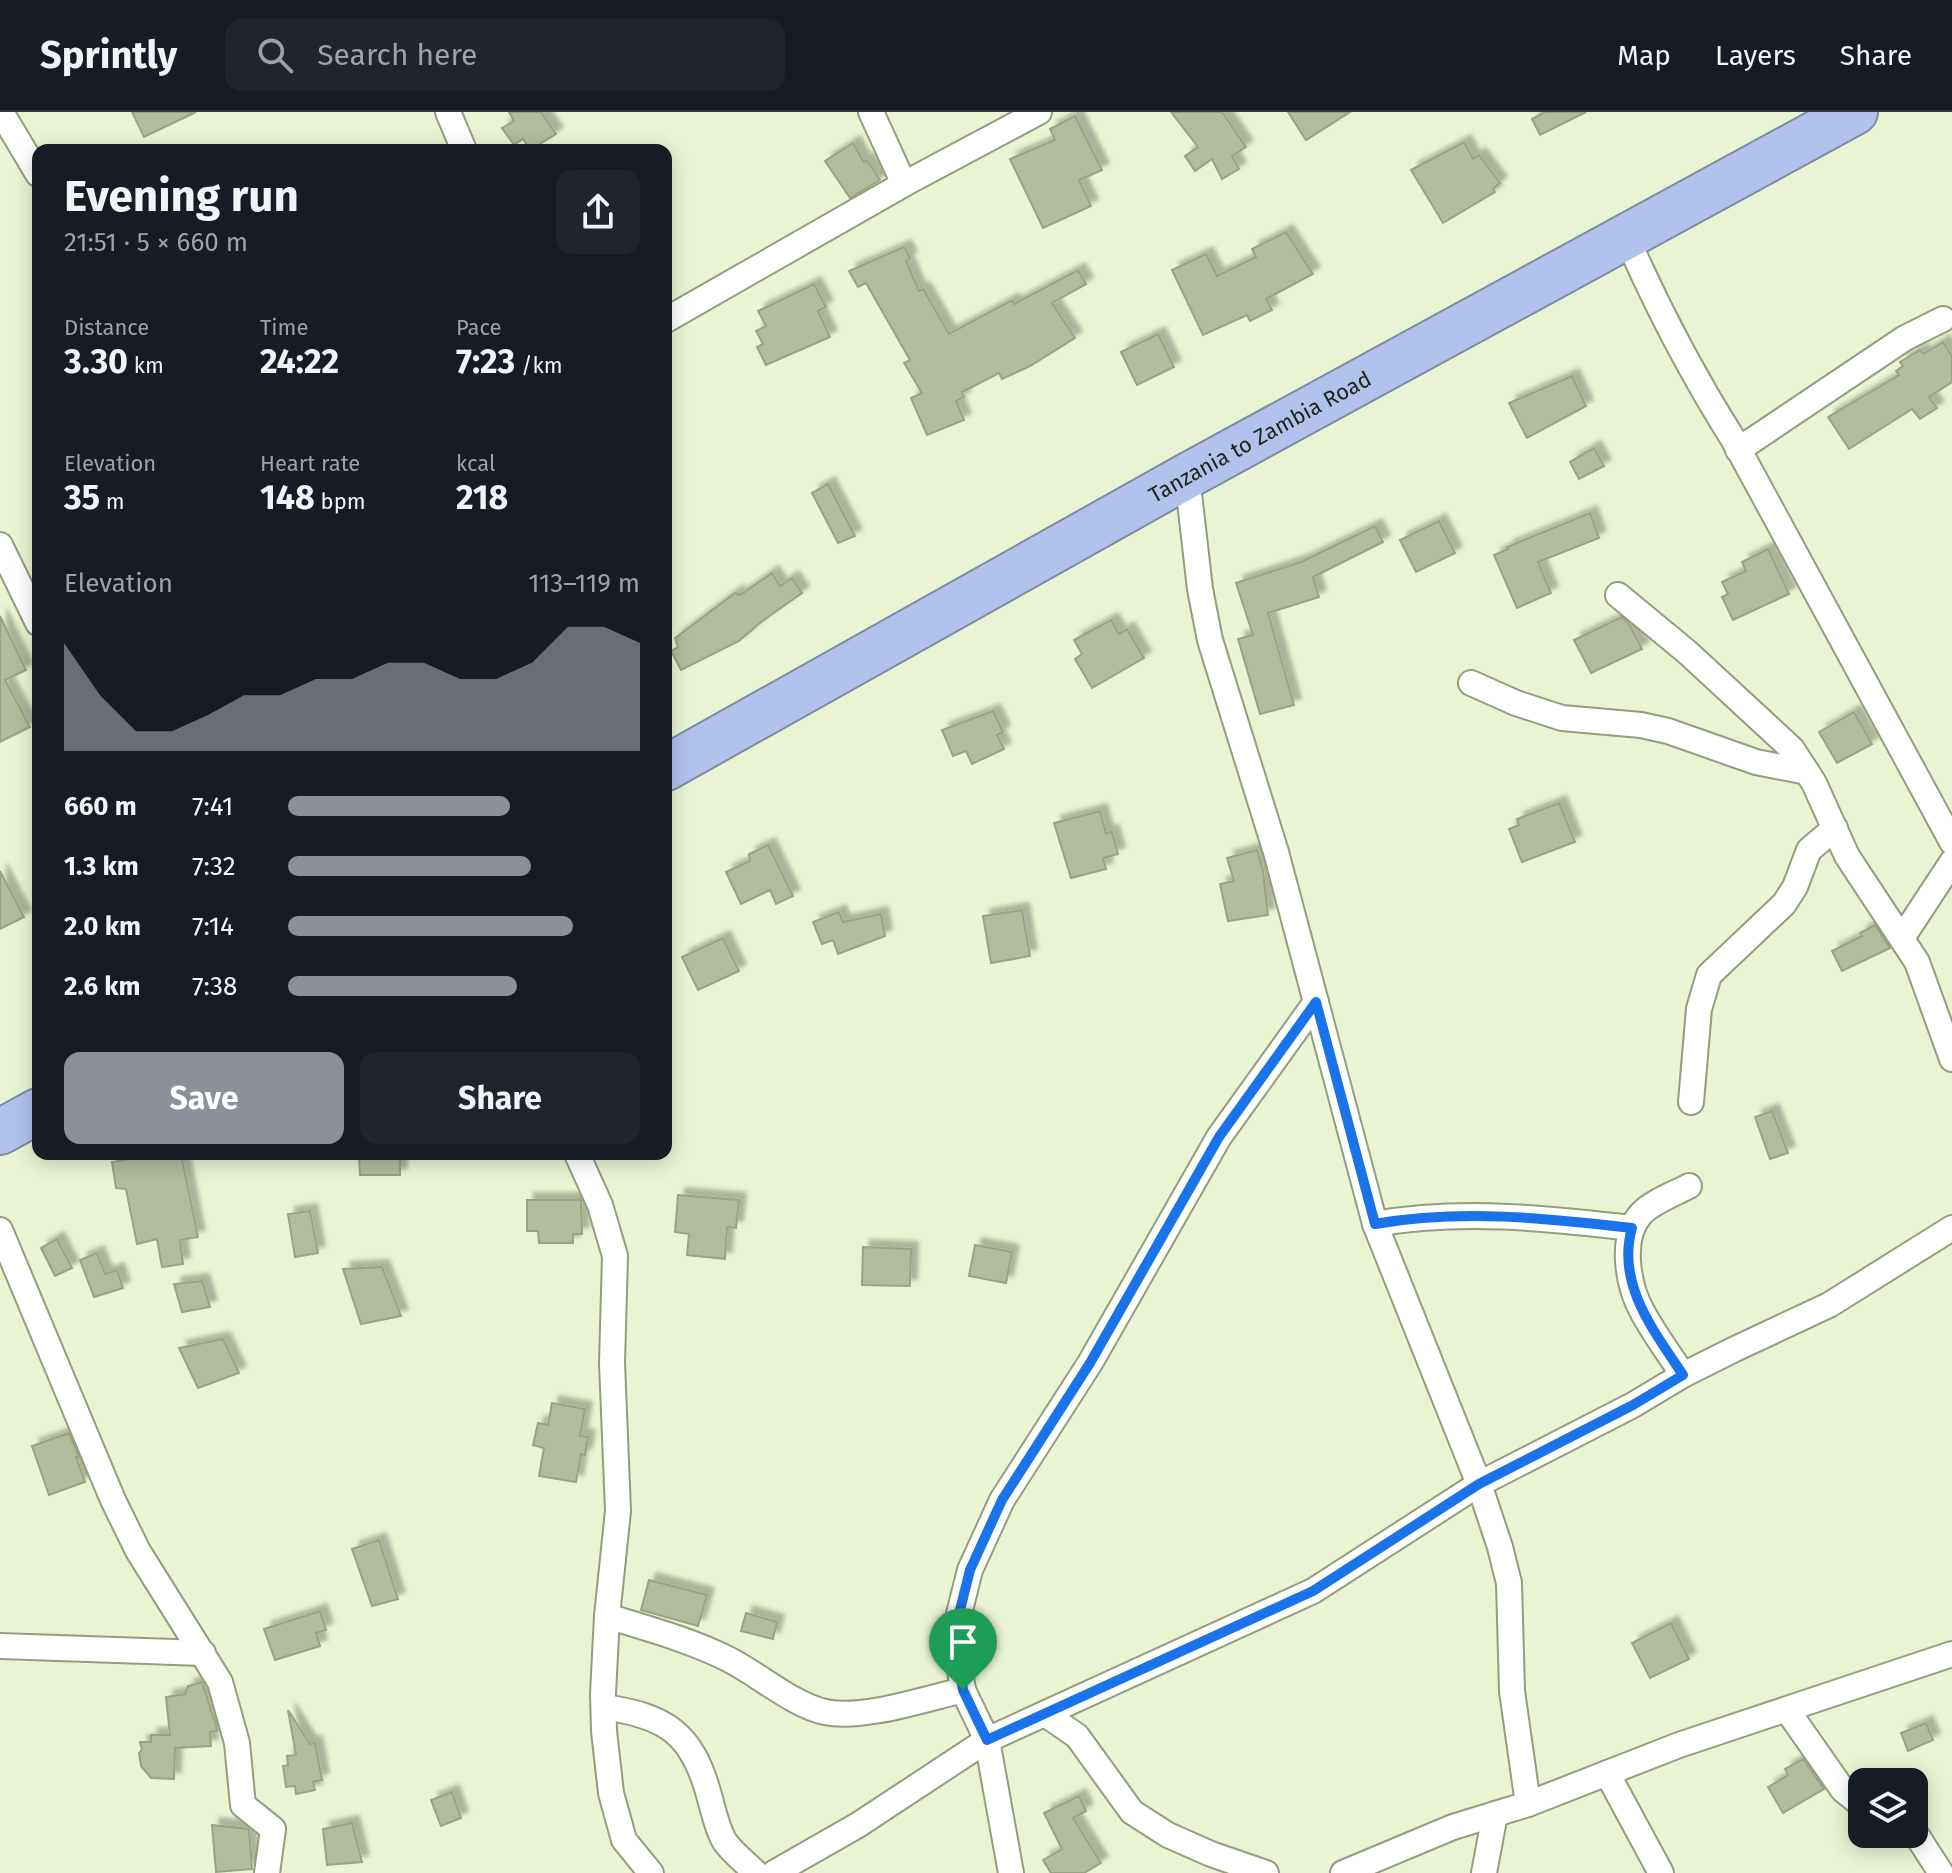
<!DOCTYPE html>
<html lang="en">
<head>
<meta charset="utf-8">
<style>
	body { margin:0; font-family:"Fira Sans",sans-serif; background:#20242c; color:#f1f3f6; height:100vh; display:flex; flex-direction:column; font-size:30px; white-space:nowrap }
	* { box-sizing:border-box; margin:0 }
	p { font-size:26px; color:#9ea1a6 }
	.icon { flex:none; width:44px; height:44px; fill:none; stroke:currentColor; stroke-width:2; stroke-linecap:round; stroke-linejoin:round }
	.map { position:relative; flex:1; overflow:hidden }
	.sheet { position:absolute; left:32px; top:32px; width:640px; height:1016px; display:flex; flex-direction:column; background:#171b24; border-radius:16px; box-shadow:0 4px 20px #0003 }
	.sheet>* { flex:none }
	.buttons { position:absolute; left:1848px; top:1656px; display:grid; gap:16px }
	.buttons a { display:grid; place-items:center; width:80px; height:80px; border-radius:16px; background:#171b24; box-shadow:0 4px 20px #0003; font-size:40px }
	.pin { position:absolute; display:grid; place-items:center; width:68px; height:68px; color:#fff; margin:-82px -34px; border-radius:50% 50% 50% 0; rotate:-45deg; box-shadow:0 0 8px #0007 }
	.pin .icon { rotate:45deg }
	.round { display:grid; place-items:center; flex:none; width:84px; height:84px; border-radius:16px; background:#20242c }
	.summary { display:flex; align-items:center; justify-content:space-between; height:136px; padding:0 32px }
	h1 { font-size:44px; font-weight:700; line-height:60px }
	.metrics { display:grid; grid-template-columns:repeat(3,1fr); gap:12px; height:136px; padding:8px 32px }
	.metrics div { display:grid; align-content:center }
	.metrics b { font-size:34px; font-weight:700 }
	.metrics small { font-size:22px; font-weight:400 }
	.metrics p { font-size:22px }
	.chart { height:224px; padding:16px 32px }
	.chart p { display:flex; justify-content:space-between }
	.chart svg { width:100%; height:144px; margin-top:8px; fill:#8c9099; opacity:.7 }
	.action { display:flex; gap:16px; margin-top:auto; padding:16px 32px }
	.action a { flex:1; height:92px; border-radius:16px; background:#8c9099; color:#fff; font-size:32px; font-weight:700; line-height:92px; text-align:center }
	.action a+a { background:#20242c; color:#f1f3f6 }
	ul { padding:0 32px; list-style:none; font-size:26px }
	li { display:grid; grid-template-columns:128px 96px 1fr; align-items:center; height:60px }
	li i { height:20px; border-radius:10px; background:#8c9099 }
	header { display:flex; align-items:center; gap:48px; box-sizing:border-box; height:112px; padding:0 40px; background:#171b24; border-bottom:2px solid #363941 }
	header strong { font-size:38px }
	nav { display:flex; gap:44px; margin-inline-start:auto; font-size:28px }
	.search { width:560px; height:72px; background:#20242c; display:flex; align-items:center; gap:20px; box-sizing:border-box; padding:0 28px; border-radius:16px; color:#9ea1a6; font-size:30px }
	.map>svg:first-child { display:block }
	.building { fill:#b2bb9b; stroke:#99a282; stroke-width:2; filter:url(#shadow) }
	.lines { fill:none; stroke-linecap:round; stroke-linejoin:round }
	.street-casing { stroke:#949d7d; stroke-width:28 }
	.highway-casing { stroke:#7f8ba2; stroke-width:48 }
	.street { stroke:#fff; stroke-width:24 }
	.highway { stroke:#b1c2ed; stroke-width:44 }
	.route-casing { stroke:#fff; stroke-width:16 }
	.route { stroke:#1a73e8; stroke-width:10 }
	.labels { text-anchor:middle; stroke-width:7; stroke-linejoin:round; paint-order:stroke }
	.street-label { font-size:22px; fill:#212518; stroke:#fff }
</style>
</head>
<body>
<header>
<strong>Sprintly</strong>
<div class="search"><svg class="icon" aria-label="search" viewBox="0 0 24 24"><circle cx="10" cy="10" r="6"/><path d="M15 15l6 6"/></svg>Search here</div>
<nav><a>Map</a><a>Layers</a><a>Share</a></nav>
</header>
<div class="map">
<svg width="1952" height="1761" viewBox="0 0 1952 1761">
	<defs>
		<filter id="shadow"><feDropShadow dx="7" dy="-7" stdDeviation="2" flood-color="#0004"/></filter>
	</defs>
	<rect width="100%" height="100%" fill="#eaf4d2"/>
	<g class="building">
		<polygon points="132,0 196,0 144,25"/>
		<polygon points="509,0 541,0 556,22 530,38 523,27 514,33 502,16 514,9"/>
		<polygon points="1171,0 1222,0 1246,35 1232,44 1239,57 1222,67 1212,47 1195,59 1185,44 1198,35"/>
		<polygon points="1288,0 1350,0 1306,28"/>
		<polygon points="1545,0 1586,0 1540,23 1532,7"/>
		<polygon points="1075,4 1102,58 1079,68 1091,94 1043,116 1010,47 1055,28 1050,17"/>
		<polygon points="1464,30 1473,47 1479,43 1500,71 1493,77 1495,80 1443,111 1411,58"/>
		<polygon points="853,31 864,50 867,48 880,68 850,86 825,49"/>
		<polygon points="1286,120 1313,162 1266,187 1272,198 1250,209 1247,203 1203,223 1172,158 1206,142 1217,164 1256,145 1252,137"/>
		<polygon points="904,135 910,146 906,149 919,179 923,177 949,222 1012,188 1014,192 1078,158 1086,172 1052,191 1075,226 1030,254 1002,267 999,261 962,280 964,285 956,289 964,308 927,323 911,286 922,281 904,251 910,248 866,171 858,175 849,159"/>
		<polygon points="814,172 826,195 818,199 830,225 766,253 757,235 763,232 756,219 766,214 758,199"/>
		<polygon points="1158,222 1174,255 1137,273 1121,240"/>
		<polygon points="1943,230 1952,244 1952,270 1929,285 1937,296 1920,307 1912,297 1849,337 1828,305 1899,263 1896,259 1903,254 1900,250 1920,238 1923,242"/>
		<polygon points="1572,264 1586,294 1527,326 1509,291"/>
		<polygon points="1594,336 1604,354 1579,367 1570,350"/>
		<polygon points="828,372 855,424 838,431 812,381"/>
		<polygon points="1590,401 1599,426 1538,450 1551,481 1517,496 1494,443 1508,437 1507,435"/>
		<polygon points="1439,409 1455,441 1416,460 1400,428"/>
		<polygon points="1375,414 1383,430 1313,465 1319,485 1268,501 1294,593 1260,602 1238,527 1253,523 1236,471 1301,450"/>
		<polygon points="1768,437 1789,482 1733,508 1722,485 1728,482 1722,470 1746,459 1742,450"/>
		<polygon points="772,461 780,474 792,466 802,481 761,510 739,529 681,558 671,539 678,535 675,526 735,481 740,483"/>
		<polygon points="0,504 26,558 5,568 30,615 0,630"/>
		<polygon points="1622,505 1629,512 1642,537 1591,561 1574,528"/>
		<polygon points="1111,508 1119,522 1127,517 1144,546 1092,576 1075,547 1082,542 1074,528"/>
		<polygon points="993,599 1003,620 997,623 1004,637 972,652 966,639 953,644 942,618"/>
		<polygon points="1854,600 1872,632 1837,651 1819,620"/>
		<polygon points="1559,691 1575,730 1522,750 1509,717 1519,713 1517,707"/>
		<polygon points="1100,699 1106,721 1112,720 1118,742 1103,746 1106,757 1071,766 1054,711"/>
		<polygon points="768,733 793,784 776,792 770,778 741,792 726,760 750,749 749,742"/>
		<polygon points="1257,738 1263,759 1268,803 1228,809 1220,772 1234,769 1227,746"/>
		<polygon points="0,759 24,805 0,817"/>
		<polygon points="1022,798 1030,844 991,851 983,804"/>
		<polygon points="839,800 843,810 881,802 885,824 838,842 833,828 822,832 813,810"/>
		<polygon points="1875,813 1890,836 1842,859 1832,839 1862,824 1860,821"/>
		<polygon points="723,826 739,859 698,878 682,845"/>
		<polygon points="1772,999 1788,1041 1770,1047 1755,1005"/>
		<polygon points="159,1042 181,1042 198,1125 180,1128 183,1152 162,1155 157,1127 137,1132 126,1077 116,1076 112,1050"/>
		<polygon points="400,1044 400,1063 360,1063 359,1045"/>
		<polygon points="678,1083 739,1088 736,1116 727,1115 725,1147 687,1143 689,1122 675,1120"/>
		<polygon points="527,1088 581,1088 582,1122 573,1122 573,1131 539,1131 538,1119 527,1119"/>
		<polygon points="310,1099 318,1141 295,1145 288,1102"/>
		<polygon points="57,1127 72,1156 55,1164 41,1136"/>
		<polygon points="975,1133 1012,1140 1006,1171 969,1164"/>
		<polygon points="863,1135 911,1137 910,1174 862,1173"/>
		<polygon points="97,1141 105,1162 117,1158 123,1176 94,1185 80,1148"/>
		<polygon points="382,1155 401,1204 361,1212 343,1157"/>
		<polygon points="202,1169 210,1195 182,1200 174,1172"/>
		<polygon points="223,1227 239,1261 198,1276 179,1236"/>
		<polygon points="552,1291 585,1297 580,1324 588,1325 585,1343 581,1342 576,1370 539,1364 544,1336 533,1333 538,1311 548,1313"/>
		<polygon points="69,1321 79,1345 76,1345 85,1370 49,1383 32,1334"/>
		<polygon points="379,1428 398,1487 372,1494 352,1437"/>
		<polygon points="649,1468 707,1483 698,1514 641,1498"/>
		<polygon points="320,1499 326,1518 316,1521 320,1534 275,1548 264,1517"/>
		<polygon points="746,1501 777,1510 773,1527 741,1519"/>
		<polygon points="1671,1511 1689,1547 1650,1566 1632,1531"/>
		<polygon points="202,1570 216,1613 217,1619 210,1620 211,1634 175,1636 174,1667 151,1666 141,1654 139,1641 142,1638 140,1630 151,1630 151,1623 170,1623 166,1585 185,1582 188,1574"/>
		<polygon points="288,1598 310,1632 315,1631 322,1668 313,1670 315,1678 296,1682 295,1674 286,1675 283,1654 288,1653 287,1644 296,1643"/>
		<polygon points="1926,1611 1933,1628 1908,1639 1901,1621"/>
		<polygon points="1803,1647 1824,1677 1783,1701 1768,1675 1788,1663 1785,1657"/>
		<polygon points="452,1680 461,1706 441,1714 431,1688"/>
		<polygon points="1079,1684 1086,1699 1073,1706 1101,1751 1084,1761 1051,1761 1043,1748 1062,1737 1044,1701"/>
		<polygon points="352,1711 362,1750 327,1753 323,1717"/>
		<polygon points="212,1713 249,1717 252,1757 216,1760"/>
	</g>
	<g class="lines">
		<defs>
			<g id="street">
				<polyline points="1,0 38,62"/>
				<polyline points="448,0 464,38"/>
				<polyline points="871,0 904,72"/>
				<path d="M 1626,124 C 1657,195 1692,262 1733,327 L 1952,730"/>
				<polyline points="666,208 904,72 1039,0"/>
				<polyline points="1738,338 1905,226 1943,207"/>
				<polyline points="1187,364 1200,477 1210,528 1276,740 1375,1112 1479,1372 1500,1435 1509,1471 1512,1579 1528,1692"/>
				<polyline points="0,433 38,511"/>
				<polyline points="1618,483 1687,540 1792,637 1814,671 1847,744 1917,850 1952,947"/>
				<polyline points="1471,571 1516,591 1562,606 1641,613 1668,619 1756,650 1807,660"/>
				<polyline points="1902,826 1952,750"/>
				<polyline points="1691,990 1699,897 1709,863 1784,792 1795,775 1809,738 1835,716"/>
				<polyline points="577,1042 600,1093 615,1144 612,1251 618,1399 607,1504 603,1582 604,1619 611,1681 624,1728 651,1761"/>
				<path d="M 1375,1112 C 1460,1097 1547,1106 1632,1116"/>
				<polyline points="0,1118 113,1388 138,1439 220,1570 237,1631 243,1693 273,1717 267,1761"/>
				<path d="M 1683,1263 C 1670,1243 1655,1223 1643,1201 C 1628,1175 1619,1126 1641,1102 C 1652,1090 1674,1082 1689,1074"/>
				<path d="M 607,1504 C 649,1517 690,1528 728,1547 C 758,1562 793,1593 825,1600 C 862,1608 925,1587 963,1578"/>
				<polyline points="0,1534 203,1541"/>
				<path d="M 604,1595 C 666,1604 692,1621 709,1683 C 713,1697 717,1717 725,1730 C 733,1741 746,1751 756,1761"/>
				<polyline points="1787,1598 1843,1678 1862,1693"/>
				<polyline points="1045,1602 1077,1624 1132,1700 1168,1723 1211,1742 1266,1761"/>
				<polyline points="1607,1661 1661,1761"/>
				<polyline points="1914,1719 1941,1761"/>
				<polyline points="774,1761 858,1713 987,1628 1313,1479 1479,1372 1633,1293 1683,1263 1735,1237 1829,1193 1952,1116"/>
				<polyline points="1011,1761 987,1628 963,1578 957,1538 959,1502 970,1458 1002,1388 1090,1251 1219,1025 1316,890"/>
				<polyline points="1343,1761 1453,1715 1528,1692 1679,1633 1952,1542"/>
				<polyline points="1484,1761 1495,1702"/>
			</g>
			<g id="highway">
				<path id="s1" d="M 666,656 L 1187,364 L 1855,0"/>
				<polyline points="0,1020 38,999"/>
			</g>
		</defs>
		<use href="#street" class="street-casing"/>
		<use href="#highway" class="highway-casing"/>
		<use href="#street" class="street"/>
		<use href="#highway" class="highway"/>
	</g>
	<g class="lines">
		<defs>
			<path id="route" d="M 1316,890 L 1375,1112 C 1460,1097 1547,1106 1632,1116 C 1616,1172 1654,1219 1683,1263 L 1633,1293 L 1479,1372 L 1313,1479 L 987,1628 L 963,1578 L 957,1538 L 959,1502 L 970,1458 L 1002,1388 L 1090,1251 L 1219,1025 Z"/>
		</defs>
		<use href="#route" class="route-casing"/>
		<use href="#route" class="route"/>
	</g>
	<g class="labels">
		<g class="street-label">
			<text dy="8" stroke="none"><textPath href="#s1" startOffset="680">Tanzania to Zambia Road</textPath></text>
		</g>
	</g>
</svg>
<div class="buttons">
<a><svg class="icon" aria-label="layers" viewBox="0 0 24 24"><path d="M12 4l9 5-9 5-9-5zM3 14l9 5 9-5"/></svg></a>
</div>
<div class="pin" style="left:963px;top:1578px;background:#1e9e55"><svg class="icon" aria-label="arrive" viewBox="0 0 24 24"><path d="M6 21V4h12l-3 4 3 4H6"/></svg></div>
<section class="sheet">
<div class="summary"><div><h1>Evening run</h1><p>21:51 · 5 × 660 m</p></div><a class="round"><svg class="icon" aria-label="share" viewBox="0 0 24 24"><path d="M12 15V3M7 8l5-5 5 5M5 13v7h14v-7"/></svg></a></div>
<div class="metrics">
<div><p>Distance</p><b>3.30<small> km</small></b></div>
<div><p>Time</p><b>24:22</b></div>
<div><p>Pace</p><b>7:23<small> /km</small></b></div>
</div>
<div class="metrics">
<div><p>Elevation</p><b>35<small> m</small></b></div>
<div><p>Heart rate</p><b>148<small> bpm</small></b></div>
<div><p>kcal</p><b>218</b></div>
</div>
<div class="chart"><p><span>Elevation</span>113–119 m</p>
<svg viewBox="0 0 160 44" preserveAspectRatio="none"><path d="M0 44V11L10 27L20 38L30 38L40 33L50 27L60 27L70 22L80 22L90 17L100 17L110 22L120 22L130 17L140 6L150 6L160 11V44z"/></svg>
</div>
<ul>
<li><b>660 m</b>7:41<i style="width:63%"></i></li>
<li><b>1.3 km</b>7:32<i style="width:69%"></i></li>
<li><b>2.0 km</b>7:14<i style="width:81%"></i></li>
<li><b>2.6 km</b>7:38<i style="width:65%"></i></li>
</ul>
<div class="action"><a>Save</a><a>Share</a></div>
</section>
</div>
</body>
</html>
